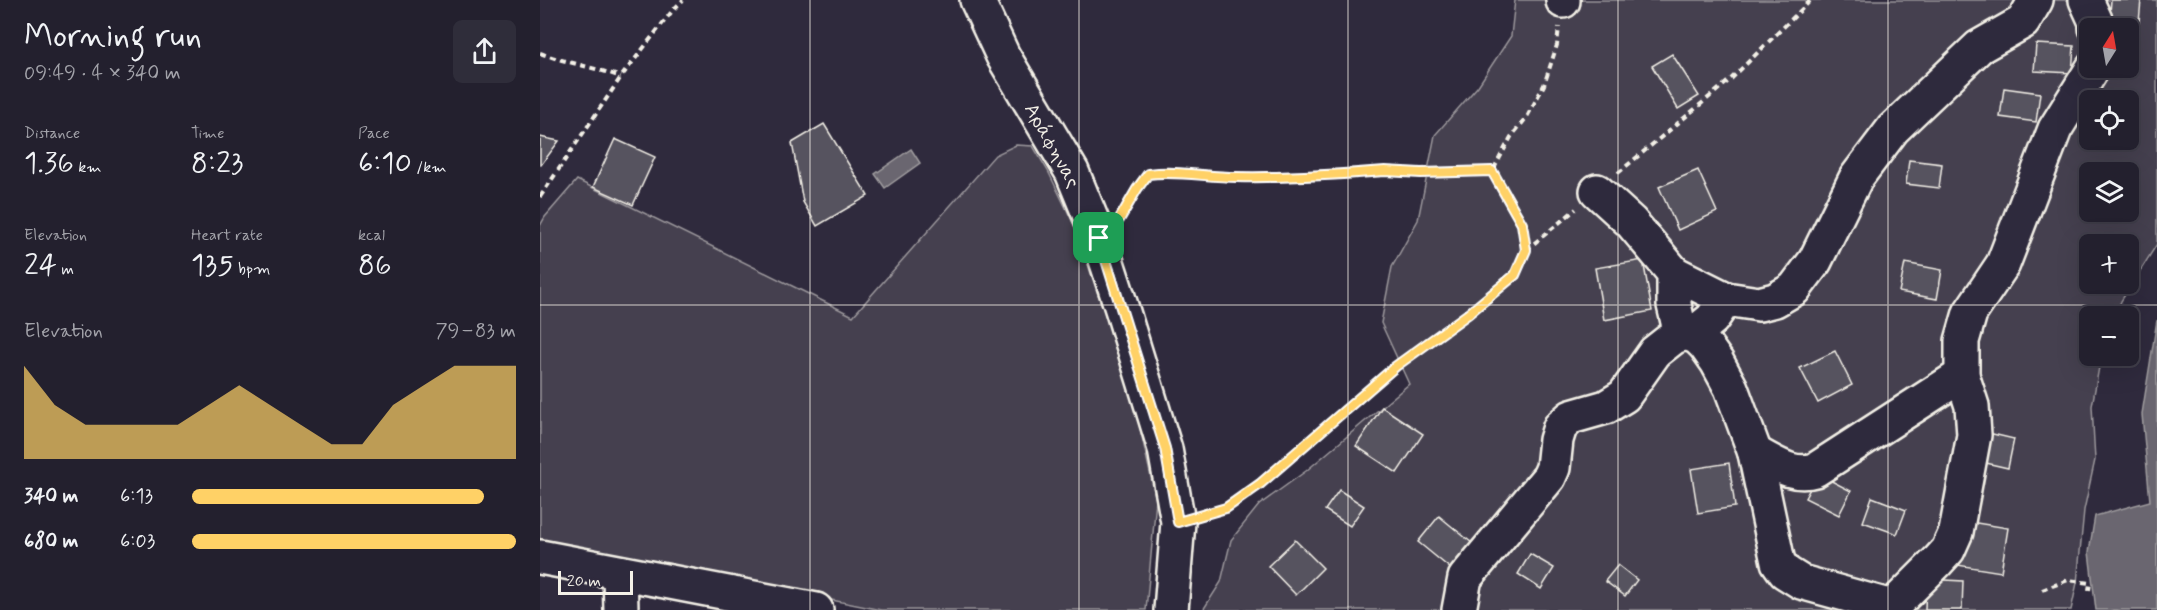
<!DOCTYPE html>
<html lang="en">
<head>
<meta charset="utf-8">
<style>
	body { margin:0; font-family:Mynerve,sans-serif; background:#2f2d3a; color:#f1f3f6; height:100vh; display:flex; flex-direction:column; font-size:22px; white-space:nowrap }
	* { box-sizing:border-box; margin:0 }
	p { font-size:20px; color:#a3a3aa }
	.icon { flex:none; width:33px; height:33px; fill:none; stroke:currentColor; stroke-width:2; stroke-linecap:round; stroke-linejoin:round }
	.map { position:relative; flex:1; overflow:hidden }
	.sheet { display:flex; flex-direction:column; background:#23202e; width:540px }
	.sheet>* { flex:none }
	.needle { width:39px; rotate:11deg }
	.buttons { position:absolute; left:1539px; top:18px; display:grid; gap:12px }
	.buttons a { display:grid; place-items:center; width:60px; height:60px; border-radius:9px; background:#23202e; box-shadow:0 6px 24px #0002,0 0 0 2px #403e4a; font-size:30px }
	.scale { position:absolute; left:18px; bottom:15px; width:75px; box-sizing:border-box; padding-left:6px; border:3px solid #f4f1e8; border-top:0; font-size:16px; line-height:21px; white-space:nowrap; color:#f4f1e8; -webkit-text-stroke:4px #2f2a3d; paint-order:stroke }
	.pin { position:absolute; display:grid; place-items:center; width:51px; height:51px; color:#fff; margin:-26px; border-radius:12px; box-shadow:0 3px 9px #0006 }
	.round { display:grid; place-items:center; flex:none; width:63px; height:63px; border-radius:9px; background:#2f2d3a }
	.head { display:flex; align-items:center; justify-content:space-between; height:102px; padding:0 24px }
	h1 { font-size:33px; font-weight:600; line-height:45px }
	.metrics { display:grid; grid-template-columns:repeat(3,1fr); gap:9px; height:102px; padding:6px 24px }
	.metrics div { display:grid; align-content:center }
	.metrics b { font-size:30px; font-weight:600 }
	.metrics small { font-size:16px; font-weight:400 }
	.metrics p { font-size:16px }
	.chart { height:168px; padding:12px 24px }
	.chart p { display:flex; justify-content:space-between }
	.chart svg { width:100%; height:108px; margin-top:6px; fill:#ffd166; opacity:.7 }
	ul { padding:0 24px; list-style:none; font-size:20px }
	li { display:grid; grid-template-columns:96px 72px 1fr; align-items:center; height:45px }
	li i { height:15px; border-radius:8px; background:#ffd166 }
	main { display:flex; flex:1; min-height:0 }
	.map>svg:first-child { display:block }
	.green { fill:#454050; stroke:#9c989c; stroke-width:1.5; fill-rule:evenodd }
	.water { fill:#6a6670; stroke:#a19ea0; stroke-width:1.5 }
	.building { fill:#56525f; stroke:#f4f1e8; stroke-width:1.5 }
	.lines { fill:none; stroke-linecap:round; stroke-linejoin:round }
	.minor-casing { stroke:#f4f1e8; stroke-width:38 }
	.major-casing { stroke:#f4f1e8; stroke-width:38 }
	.path { stroke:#f4f1e8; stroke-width:4; stroke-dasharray:6 4.5; stroke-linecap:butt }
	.minor { stroke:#2f2a3d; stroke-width:33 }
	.major { stroke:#2f2a3d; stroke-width:33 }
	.route-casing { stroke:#fff; stroke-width:12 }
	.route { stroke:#ffd166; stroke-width:8 }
	.grid { fill:none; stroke:#f4f1e8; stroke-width:1.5; stroke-opacity:0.55 }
	.labels { text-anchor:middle; stroke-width:5; stroke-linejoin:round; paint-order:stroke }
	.street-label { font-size:20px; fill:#f4f1e8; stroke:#2f2a3d }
</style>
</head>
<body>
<main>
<section class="sheet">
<div class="head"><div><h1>Morning run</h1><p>09:49 · 4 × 340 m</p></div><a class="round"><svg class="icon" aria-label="share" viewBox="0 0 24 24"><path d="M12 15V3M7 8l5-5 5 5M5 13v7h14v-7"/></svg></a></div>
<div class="metrics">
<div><p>Distance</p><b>1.36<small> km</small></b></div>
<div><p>Time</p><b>8:23</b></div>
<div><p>Pace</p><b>6:10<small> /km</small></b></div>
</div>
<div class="metrics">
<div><p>Elevation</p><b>24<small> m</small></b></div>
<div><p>Heart rate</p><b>135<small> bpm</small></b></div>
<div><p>kcal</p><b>86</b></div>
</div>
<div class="chart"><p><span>Elevation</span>79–83 m</p>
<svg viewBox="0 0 160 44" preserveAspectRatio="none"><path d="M0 44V6L10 22L20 30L30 30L40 30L50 30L60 22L70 14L80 22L90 30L100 38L110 38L120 22L130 14L140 6L150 6L160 6V44z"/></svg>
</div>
<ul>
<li><b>340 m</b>6:13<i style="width:90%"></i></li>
<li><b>680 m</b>6:03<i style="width:100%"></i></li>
</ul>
</section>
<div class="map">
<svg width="1617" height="610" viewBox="0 0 1617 610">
	<rect width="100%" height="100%" fill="#2f2a3d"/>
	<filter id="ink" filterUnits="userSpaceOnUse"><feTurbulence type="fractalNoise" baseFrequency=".0167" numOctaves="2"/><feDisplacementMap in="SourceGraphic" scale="12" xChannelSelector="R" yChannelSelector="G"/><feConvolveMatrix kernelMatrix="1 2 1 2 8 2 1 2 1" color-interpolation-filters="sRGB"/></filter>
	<g filter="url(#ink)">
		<g class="green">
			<path d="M 975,0 L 1617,0 L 1617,244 L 1581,301 L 1575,316 L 1550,316 L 1550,356 L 1561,356 L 1552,406 L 1555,460 L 1544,510 L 1537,583 L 1531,610 L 663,610 L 681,582 L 691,540 L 719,505 L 766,471 L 869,384 L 841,323 L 852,267 L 878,220 L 895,135 L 938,86 L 971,36 ZM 1550,28 L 1588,28 L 1588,68 L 1550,68 ZM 1550,100 L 1588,100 L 1588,140 L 1550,140 ZM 1550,172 L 1588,172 L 1588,212 L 1550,212 ZM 1550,244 L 1588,244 L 1588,284 L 1550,284 Z"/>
			<polygon points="476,145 493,146 508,171 537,231 557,292 588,374 616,500 606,610 341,610 0,541 0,226 5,217 37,180 313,316 455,155"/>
		</g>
		<g class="water">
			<polygon points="371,149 380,163 345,188 335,174"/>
			<polygon points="1617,320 1617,610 1556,610 1549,552 1555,516 1610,501 1602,414"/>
		</g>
		<g class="building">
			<polygon points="1571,0 1601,0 1598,33 1588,33 1588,28 1569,28"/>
			<polygon points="1496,44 1534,46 1532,73 1494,71"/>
			<polygon points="1132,54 1159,96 1138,109 1112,66"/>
			<polygon points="1464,88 1500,93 1496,122 1460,117"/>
			<polygon points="284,124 328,196 277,226 263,202 252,143"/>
			<polygon points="0,137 19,141 1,165 0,165"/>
			<polygon points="75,139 115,157 93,205 53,187"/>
			<polygon points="1369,160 1402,164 1399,188 1366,184"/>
			<polygon points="1158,170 1177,212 1138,230 1119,187"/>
			<polygon points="1103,260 1112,311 1064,320 1055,268"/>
			<polygon points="1365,263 1402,270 1397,299 1359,292"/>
			<polygon points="1295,351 1312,385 1278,403 1260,368"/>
			<polygon points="842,407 883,434 857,473 816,446"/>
			<polygon points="1440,431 1474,439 1468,468 1433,460"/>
			<polygon points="1189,463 1195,507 1158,513 1151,469"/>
			<polygon points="1278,474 1311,491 1299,515 1265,498"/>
			<polygon points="799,490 824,506 810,526 785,510"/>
			<polygon points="1332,497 1366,510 1357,534 1323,522"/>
			<polygon points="899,516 932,543 911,569 878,542"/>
			<polygon points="1424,521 1468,528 1461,572 1417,565"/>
			<polygon points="755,540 783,568 756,595 728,566"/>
			<polygon points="990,554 1014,568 1001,589 978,574"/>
			<polygon points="1078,565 1097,580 1085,596 1065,581"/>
			<polygon points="1386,579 1423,581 1422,610 1385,610"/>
		</g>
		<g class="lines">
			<defs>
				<g id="minor">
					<polyline points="1023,0 1023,1"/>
					<polyline points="1546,0 1556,22 1556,28"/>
					<polyline points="1057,191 1091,222 1134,273 1134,305 1138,322 1147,333 1158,338 1165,345 1177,362 1191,388 1215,453 1238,562 1245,572 1261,582 1352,607 1353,610"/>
					<polyline points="1134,273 1186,299"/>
					<path d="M 1215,453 C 1235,463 1252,477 1275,470 L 1422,375"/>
					<polyline points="80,573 81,610"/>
					<polyline points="1352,607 1398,561 1408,550 1416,532 1434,435 1432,406 1422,375 1422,341 1430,313 1463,264 1515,129 1553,68"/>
					<polyline points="919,610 925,578 1009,477 1013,468 1016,440 1020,427 1031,417 1066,407 1084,396 1115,352 1134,337 1161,328 1172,319 1186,299 1219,304 1235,300 1254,289 1275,261 1316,178 1353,129 1439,47 1483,22 1496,0"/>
				</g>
				<g id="major">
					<polyline points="437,0 463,56 532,172 559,238 582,309 625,449 638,522 631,610"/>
					<polyline points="0,557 276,610"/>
				</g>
			</defs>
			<use href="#minor" class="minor-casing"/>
			<use href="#major" class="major-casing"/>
			<g class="path">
				<path d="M 0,53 C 27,63 54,67 81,77"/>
				<polyline points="1078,173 1191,79 1271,0"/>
				<polyline points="0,197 81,77 133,10 143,0"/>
				<polyline points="581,217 597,189 608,174 625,172 684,177 757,178 845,171 881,173 952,172 971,137 987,117 1004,85 1017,45 1019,27"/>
				<polyline points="986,250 1036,209"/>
				<polyline points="665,514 685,508 721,484 790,422 856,366 928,314 975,275 986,250 982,224 952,172"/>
				<polyline points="1502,590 1528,580 1550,583 1549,590"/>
			</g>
			<use href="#minor" class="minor"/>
			<use href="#major" class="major"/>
		</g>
	</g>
	<g class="lines" filter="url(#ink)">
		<defs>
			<path id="route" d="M 845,171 L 881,173 L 952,171 L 982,224 L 986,250 L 975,275 L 928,314 L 856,366 L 720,484 L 686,508 L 638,522 L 625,448 L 559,238 L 579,220 L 597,189 L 608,174 C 637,170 667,177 696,177 C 746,178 795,175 845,171 Z"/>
		</defs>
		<use href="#route" class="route-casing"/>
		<use href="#route" class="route"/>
	</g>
	<path class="grid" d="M 270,0 L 270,610M 539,0 L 539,610M 808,0 L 808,610M 1078,0 L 1078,610M 1348,0 L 1348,610M 0,305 L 1617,305"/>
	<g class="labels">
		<g class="street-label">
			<text transform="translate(513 145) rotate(61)" y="7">Αράφηνας</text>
		</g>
	</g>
</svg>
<div class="buttons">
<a><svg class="needle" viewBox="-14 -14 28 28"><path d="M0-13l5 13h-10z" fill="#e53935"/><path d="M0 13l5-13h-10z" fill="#a3a3aa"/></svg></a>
<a><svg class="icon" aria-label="locate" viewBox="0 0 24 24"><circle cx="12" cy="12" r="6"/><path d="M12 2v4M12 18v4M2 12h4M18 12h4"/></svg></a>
<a><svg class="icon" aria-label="layers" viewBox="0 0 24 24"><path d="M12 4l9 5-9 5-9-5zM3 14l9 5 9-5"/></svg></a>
<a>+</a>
<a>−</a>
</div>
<div class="scale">20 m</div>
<div class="pin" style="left:559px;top:238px;background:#1e9e55"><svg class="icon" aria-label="arrive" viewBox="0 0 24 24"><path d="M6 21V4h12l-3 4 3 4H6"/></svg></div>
</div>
</main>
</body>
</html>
